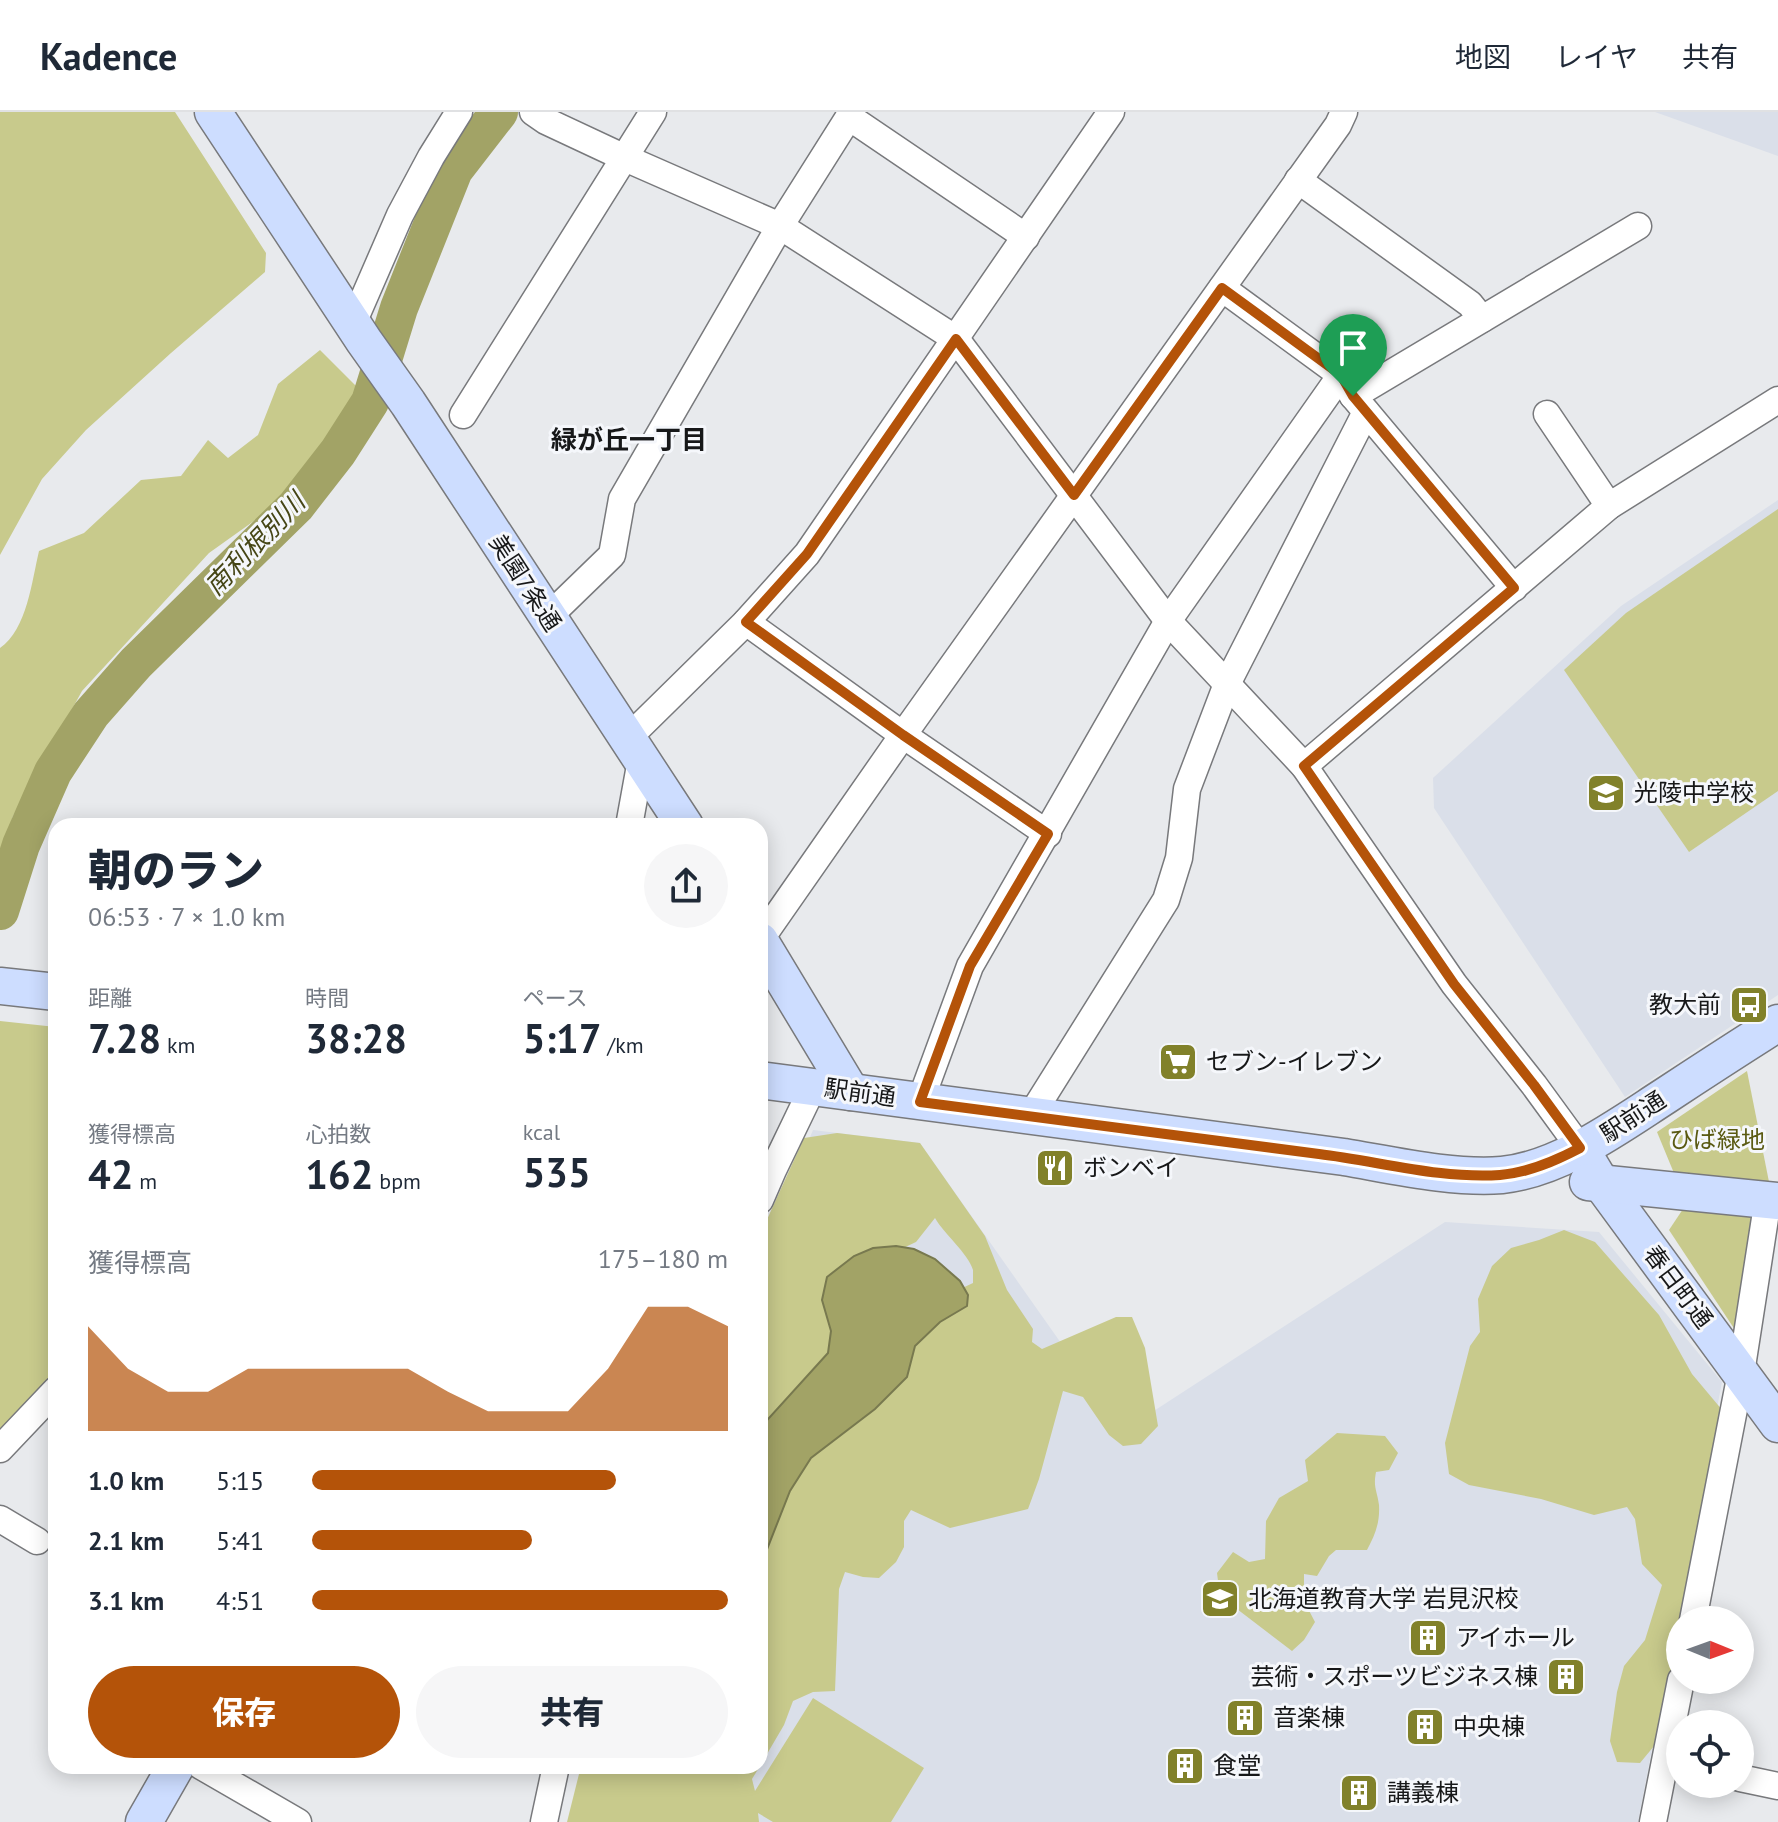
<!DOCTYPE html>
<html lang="ja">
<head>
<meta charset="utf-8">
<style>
	body { margin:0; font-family:"PT Sans","Noto Sans JP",sans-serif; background:#f6f6f7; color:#1f2937; height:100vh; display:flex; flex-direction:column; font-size:30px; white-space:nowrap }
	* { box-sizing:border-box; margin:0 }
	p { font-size:26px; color:#747a83 }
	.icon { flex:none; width:44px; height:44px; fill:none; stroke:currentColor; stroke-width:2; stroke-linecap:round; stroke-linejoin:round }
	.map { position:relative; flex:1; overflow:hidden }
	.details { position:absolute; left:48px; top:706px; width:720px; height:956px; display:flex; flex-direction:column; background:#fff; border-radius:24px; box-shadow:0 4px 20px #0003 }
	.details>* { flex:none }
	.needle { width:52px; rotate:91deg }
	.buttons { position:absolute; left:1666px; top:1494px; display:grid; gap:16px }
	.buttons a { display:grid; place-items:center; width:88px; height:88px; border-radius:50%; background:#fff; box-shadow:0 4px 20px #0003; font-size:40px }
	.pin { position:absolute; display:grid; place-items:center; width:68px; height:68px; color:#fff; margin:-82px -34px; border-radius:50% 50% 50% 0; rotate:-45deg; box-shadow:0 0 8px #0007 }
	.pin .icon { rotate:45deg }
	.round { display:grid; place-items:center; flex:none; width:84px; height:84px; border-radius:42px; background:#f6f6f7 }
	.headline { display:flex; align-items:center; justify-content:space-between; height:136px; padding:0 40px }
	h1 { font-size:44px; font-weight:800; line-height:60px }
	.figures { display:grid; grid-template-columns:repeat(3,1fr); gap:12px; height:136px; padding:8px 40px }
	.figures div { display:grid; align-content:center }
	.figures b { font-size:40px; font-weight:800 }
	.figures small { font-size:22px; font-weight:400 }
	.figures p { font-size:22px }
	.chart { height:224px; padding:16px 40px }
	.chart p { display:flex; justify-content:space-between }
	.chart svg { width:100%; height:144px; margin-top:8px; fill:#b45309; opacity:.7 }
	.action { display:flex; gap:16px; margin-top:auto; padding:16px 40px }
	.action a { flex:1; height:92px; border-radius:48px; background:#b45309; color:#fff; font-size:32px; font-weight:800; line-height:92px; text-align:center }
	.action a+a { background:#f6f6f7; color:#1f2937 }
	ul { padding:0 40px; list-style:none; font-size:26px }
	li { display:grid; grid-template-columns:128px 96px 1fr; align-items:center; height:60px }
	li i { height:20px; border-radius:10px; background:#b45309 }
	header { display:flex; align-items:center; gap:48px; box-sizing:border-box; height:112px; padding:0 40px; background:#fff; border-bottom:2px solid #e0e1e3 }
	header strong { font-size:38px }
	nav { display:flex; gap:44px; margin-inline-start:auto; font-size:28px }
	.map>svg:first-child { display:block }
	.built { fill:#dadfe9 }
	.green { fill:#c8ca8c }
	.water { fill:#a2a366; stroke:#78794f; stroke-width:2 }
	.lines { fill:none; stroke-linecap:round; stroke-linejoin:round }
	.river { stroke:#a2a366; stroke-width:38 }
	.street-casing { stroke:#78797c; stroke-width:29 }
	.secondary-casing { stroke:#78797c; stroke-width:39 }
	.street { stroke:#fff; stroke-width:26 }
	.secondary { stroke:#cdddff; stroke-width:36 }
	.route-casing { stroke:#fff; stroke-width:16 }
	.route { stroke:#b45309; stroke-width:10 }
	.labels { text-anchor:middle; stroke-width:6; stroke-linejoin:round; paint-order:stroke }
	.street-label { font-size:24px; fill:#171819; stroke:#f5f7fb }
	.poi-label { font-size:24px; fill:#171819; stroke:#f5f7fb; text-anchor:start }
	.park-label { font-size:24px; fill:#5a5a12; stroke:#f5f7fb }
	.neighbourhood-label { font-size:26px; font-weight:bold; fill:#171819; stroke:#f5f7fb }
	.water-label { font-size:26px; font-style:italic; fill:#464616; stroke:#f5f7fb }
</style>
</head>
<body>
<header>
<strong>Kadence</strong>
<nav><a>地図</a><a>レイヤ</a><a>共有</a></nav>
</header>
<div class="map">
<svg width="1778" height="1710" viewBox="0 0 1778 1710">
	<rect width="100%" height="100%" fill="#e8eaed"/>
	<g class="built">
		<polygon points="1655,0 1778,0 1778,44"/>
		<polygon points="1778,388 1778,883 1625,985 1434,696 1433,666 1621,494"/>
		<polygon points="813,1018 920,1031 1123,1319 1445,1110 1599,1120 1722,1270 1638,1710 577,1710 591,1654 760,1654 760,1145"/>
	</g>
	<g class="green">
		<polygon points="0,0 175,0 266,141 265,160 171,241 86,318 42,367 0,443"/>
		<path d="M 320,238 L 359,277 L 292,382 L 209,441 L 82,579 L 13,704 L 0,743 L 0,536 C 27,518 32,468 39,439 L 84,421 L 141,368 L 181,364 L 208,328 L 228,346 L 258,323 L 278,272 Z"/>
		<polygon points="1778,397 1778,679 1689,740 1564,558 1626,501"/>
		<polygon points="0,909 56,915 56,1262 0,1324"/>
		<polygon points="1747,959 1770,1075 1676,1066 1657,1020"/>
		<path d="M 837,1021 L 920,1031 L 985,1124 L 1007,1178 L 1033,1217 L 1032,1230 L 1042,1237 L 1116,1205 L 1132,1205 L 1145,1236 L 1158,1314 L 1141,1332 L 1123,1334 L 1109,1323 L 1083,1285 L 1063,1279 L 1039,1367 L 1028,1397 L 950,1416 L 911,1398 L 904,1409 L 904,1435 L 896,1450 L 879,1466 L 863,1465 L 845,1460 L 839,1477 L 835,1579 L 813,1580 L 793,1589 L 784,1613 L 760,1654 L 760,1427 L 782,1372 L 956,1179 L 973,1171 C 973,1170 973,1159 973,1158 C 968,1141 944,1122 935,1106 L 916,1130 L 869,1152 L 836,1220 L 825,1252 L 760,1335 L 760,1123 L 804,1026 Z"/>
		<polygon points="1683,1097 1758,1105 1741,1227 1669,1118"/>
		<polygon points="1564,1118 1595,1130 1659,1203 1692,1262 1723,1299 1683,1508 1680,1508 1680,1524 1659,1628 1640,1651 1617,1650 1610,1629 1617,1580 1624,1554 1645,1528 1662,1473 1642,1452 1635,1407 1627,1395 1594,1403 1541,1387 1469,1373 1449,1362 1445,1331 1470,1234 1480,1220 1478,1187 1492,1154 1511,1136 1539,1128"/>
		<path d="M 1337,1321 L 1385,1324 L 1398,1341 L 1389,1358 L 1376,1360 C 1373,1376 1377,1378 1379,1393 C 1380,1411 1375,1423 1367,1438 L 1336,1438 L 1329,1444 L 1317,1464 L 1304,1462 L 1304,1489 L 1315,1510 L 1304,1528 L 1292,1539 L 1220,1484 L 1217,1461 L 1233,1440 L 1249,1450 L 1265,1447 L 1266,1409 L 1279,1386 L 1308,1369 L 1305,1348 Z"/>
		<polygon points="813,1586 924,1656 891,1710 773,1710 758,1701 759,1710 567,1710 581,1654 760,1654 752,1667 755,1679"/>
	</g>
	<polygon class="water" points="896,1134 914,1137 935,1147 960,1169 968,1183 967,1194 940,1210 915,1234 907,1265 875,1297 811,1346 790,1379 760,1455 760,1316 828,1241 831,1219 822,1188 827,1165 854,1144 873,1136"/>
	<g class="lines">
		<polyline class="river" points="0,799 21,733 53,660 91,602 136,551 296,394 338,340 370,290 399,196 454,58 499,0"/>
		<defs>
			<g id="street">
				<polyline points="533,0 546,9 625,46 780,114 956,227 1168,509 1304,654 1454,872 1534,973 1580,1036"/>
				<polyline points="849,5 1026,125"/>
				<polyline points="1298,68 1470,192 1482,207"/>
				<polyline points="1222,176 1341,263 1353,284 1514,476"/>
				<polyline points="353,211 400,103 431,45 459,0"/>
				<polyline points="1353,284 1638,114"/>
				<polyline points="1547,302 1609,394"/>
				<polyline points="463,303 653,0"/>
				<polyline points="547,506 612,443 622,387 780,114 852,0"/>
				<polyline points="746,510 903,623 1048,722"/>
				<polyline points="628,626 746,510 807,442 1111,0"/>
				<polyline points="1304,654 1609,394 1778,288"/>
				<polyline points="629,714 641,648"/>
				<polyline points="760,828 903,623 1338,13 1344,0"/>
				<polyline points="920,990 970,854 1168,509 1341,263"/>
				<polyline points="1030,1005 1166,788 1179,746 1187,677 1227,572 1366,300"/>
				<polyline points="760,1088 773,1058 813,975"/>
				<polyline points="0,1337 56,1278"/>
				<polyline points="0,1407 37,1429"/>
				<polyline points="1693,1508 1741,1261 1768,1087"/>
				<polyline points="201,1654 298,1710"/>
				<polyline points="1740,1666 1778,1674"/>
				<polyline points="544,1710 556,1654"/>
				<polyline points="1653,1710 1681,1568"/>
			</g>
			<g id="secondary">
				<polyline points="213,0 364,229 408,291 685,714"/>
				<polyline points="760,829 851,980"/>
				<polyline points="0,874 56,880"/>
				<path d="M 760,968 L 1344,1045 C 1392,1053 1453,1067 1502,1063 C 1560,1057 1617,1015 1665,984 C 1703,959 1740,935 1778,911"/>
				<polyline points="1580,1036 1601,1071 1778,1312"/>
				<polyline points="1588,1070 1778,1089"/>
				<polyline points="144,1710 176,1654"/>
			</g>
		</defs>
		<use href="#street" class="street-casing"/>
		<use href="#secondary" class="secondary-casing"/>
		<use href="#street" class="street"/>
		<use href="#secondary" class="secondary"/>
	</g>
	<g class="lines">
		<defs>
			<path id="route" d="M 1222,176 L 1341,263 L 1353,284 L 1514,476 L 1304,654 L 1454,872 L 1534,973 L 1580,1036 C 1555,1049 1528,1061 1500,1063 C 1439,1067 1378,1049 1319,1042 C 1186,1025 1053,1008 920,990 L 970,854 L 1048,722 L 903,623 L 746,510 L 807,442 L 956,227 L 1074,383 Z"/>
		</defs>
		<use href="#route" class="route-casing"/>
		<use href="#route" class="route"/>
	</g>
	<defs>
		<symbol id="school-square" viewBox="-11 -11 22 22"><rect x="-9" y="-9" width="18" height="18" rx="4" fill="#81812a" stroke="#f5f7fb"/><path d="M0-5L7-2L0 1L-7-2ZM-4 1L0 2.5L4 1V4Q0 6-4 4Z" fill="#fff"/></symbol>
		<symbol id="bus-square" viewBox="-11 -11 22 22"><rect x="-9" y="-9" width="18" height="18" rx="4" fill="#81812a" stroke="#f5f7fb"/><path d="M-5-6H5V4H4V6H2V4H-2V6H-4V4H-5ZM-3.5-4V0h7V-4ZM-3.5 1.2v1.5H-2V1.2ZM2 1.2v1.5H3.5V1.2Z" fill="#fff"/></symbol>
		<symbol id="supermarket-square" viewBox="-11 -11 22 22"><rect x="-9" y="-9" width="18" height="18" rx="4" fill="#81812a" stroke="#f5f7fb"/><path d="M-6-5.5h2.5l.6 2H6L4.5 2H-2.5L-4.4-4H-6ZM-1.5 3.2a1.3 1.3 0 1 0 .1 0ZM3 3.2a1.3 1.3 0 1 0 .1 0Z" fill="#fff"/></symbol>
		<symbol id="restaurant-square" viewBox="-11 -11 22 22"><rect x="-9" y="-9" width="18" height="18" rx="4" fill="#81812a" stroke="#f5f7fb"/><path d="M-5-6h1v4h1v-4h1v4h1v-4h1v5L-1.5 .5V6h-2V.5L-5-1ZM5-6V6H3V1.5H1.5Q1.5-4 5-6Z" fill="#fff"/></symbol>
		<symbol id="university-square" viewBox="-11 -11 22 22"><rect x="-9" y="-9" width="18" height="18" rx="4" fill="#81812a" stroke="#f5f7fb"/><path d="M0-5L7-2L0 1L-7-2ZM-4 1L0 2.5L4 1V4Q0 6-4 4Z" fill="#fff"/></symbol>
		<symbol id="building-square" viewBox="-11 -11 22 22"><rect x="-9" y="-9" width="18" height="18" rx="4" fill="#81812a" stroke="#f5f7fb"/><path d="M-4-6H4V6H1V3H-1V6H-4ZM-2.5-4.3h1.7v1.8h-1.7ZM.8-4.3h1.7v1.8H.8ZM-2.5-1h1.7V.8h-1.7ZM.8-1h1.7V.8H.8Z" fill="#fff"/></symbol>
	</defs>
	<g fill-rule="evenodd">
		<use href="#school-square" x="1584" y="659" width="44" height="44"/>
		<use href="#bus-square" x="1727" y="871" width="44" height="44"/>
		<use href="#supermarket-square" x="1156" y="928" width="44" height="44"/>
		<use href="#restaurant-square" x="1033" y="1034" width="44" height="44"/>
		<use href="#university-square" x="1198" y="1465" width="44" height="44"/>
		<use href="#building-square" x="1406" y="1504" width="44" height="44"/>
		<use href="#building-square" x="1544" y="1543" width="44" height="44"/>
		<use href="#building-square" x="1223" y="1584" width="44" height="44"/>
		<use href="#building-square" x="1403" y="1593" width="44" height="44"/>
		<use href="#building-square" x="1163" y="1632" width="44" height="44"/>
		<use href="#building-square" x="1337" y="1659" width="44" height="44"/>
	</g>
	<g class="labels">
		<g class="street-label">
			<text transform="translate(525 471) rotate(57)" y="8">美園7条通</text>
			<text transform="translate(860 981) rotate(8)" y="8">駅前通</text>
			<text transform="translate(1633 1005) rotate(-33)" y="8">駅前通</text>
			<text transform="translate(1678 1175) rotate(53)" y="8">春日町通</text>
		</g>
		<g class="poi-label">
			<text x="1634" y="689">光陵中学校</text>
			<text x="1721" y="901" text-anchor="end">教大前</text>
			<text x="1206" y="958">セブン-イレブン</text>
			<text x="1083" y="1064">ボンベイ</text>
			<text x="1248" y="1495">北海道教育大学 岩見沢校</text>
			<text x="1456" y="1534">アイホール</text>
			<text x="1538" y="1573" text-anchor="end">芸術・スポーツビジネス棟</text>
			<text x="1273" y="1614">音楽棟</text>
			<text x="1453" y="1623">中央棟</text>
			<text x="1213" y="1662">食堂</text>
			<text x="1387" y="1689">講義棟</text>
		</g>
		<g class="park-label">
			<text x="1717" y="1036">ひば緑地</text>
		</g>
		<g class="neighbourhood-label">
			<text x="629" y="337">緑が丘一丁目</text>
		</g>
		<g class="water-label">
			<text transform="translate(255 432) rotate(-46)" y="9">南利根別川</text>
		</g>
	</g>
</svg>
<div class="buttons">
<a><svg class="needle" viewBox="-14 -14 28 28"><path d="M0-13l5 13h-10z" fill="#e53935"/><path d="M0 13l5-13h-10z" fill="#747a83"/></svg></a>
<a><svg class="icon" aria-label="locate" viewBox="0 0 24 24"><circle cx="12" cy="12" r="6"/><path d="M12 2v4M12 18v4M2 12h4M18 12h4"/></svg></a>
</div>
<div class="pin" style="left:1353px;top:284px;background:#1e9e55"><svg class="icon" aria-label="arrive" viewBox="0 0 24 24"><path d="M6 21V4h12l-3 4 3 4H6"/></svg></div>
<section class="details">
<div class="headline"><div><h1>朝のラン</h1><p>06:53 · 7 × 1.0 km</p></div><a class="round"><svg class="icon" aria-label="share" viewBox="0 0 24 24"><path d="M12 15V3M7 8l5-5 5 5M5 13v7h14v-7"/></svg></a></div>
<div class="figures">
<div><p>距離</p><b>7.28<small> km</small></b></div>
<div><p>時間</p><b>38:28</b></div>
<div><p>ペース</p><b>5:17<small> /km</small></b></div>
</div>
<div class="figures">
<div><p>獲得標高</p><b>42<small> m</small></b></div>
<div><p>心拍数</p><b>162<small> bpm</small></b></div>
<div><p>kcal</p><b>535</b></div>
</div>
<div class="chart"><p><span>獲得標高</span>175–180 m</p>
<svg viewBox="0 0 160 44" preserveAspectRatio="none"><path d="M0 44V12L10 25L20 32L30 32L40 25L50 25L60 25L70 25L80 25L90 32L100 38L110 38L120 38L130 25L140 6L150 6L160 12V44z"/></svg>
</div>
<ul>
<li><b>1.0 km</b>5:15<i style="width:73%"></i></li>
<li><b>2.1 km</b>5:41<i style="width:53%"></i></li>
<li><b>3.1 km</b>4:51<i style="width:100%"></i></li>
</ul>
<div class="action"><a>保存</a><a>共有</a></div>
</section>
</div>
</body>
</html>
